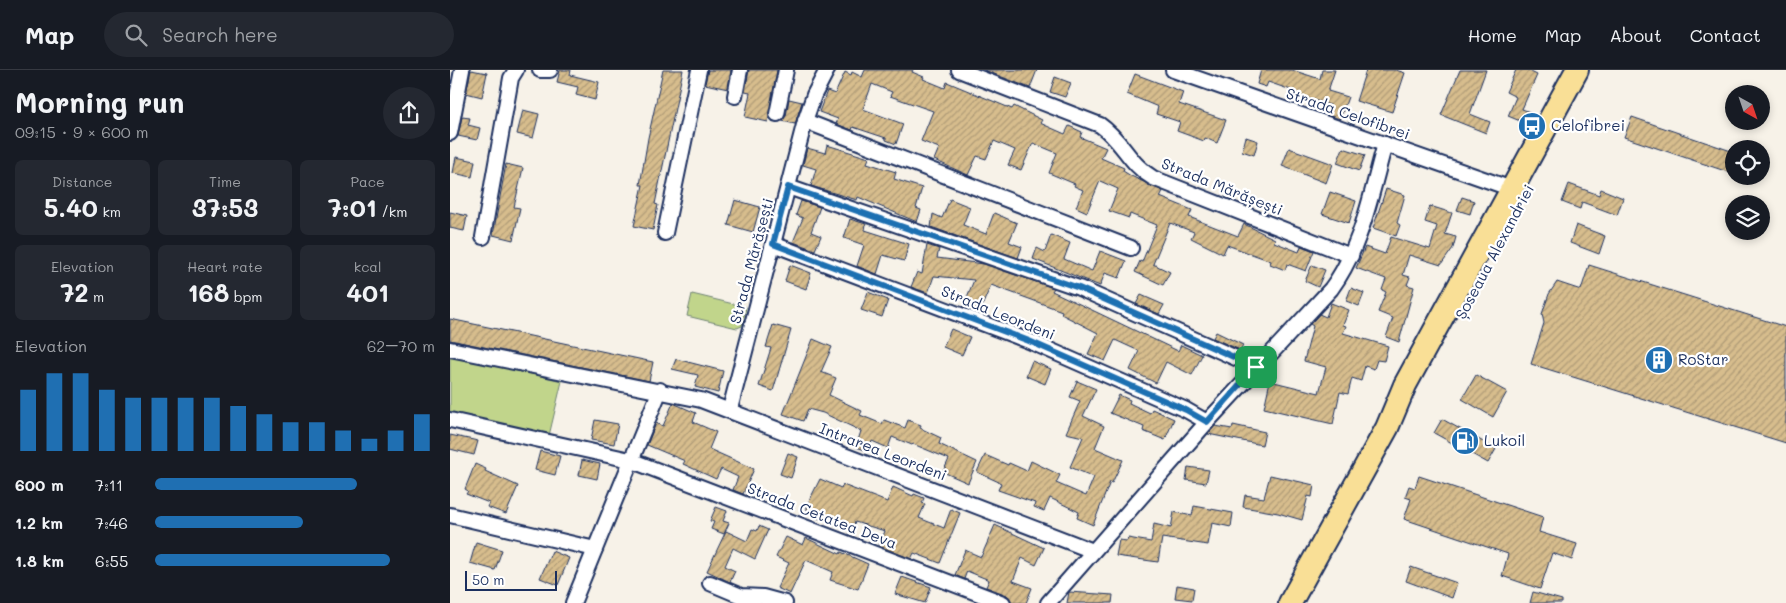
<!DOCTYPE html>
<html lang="en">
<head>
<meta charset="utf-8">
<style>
	body { margin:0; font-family:Mali,sans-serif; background:#242831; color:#f1f3f6; height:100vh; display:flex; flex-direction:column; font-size:19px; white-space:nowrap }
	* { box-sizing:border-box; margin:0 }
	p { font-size:16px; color:#9ea1a6 }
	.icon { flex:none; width:28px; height:28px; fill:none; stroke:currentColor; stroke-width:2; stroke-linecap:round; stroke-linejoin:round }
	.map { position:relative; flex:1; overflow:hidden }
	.details { display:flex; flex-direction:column; background:#171b24; width:450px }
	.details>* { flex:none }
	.needle { width:32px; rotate:140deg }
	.fabs { position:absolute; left:1275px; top:15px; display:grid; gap:10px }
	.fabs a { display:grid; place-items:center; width:45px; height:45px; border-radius:50%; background:#171b24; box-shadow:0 2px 8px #0003; font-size:25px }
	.scale { position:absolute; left:15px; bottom:12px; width:92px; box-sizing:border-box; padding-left:5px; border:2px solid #1b2f5e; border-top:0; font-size:14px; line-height:18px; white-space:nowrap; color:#1b2f5e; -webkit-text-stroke:4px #fff; paint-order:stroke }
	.pin { position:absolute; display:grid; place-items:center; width:42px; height:42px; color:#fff; margin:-21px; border-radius:10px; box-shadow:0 2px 8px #0006 }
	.round { display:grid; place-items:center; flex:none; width:52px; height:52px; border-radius:26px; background:#242831 }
	.head { display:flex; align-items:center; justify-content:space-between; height:85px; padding:0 15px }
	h1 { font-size:28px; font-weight:700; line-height:38px }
	.metrics { display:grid; grid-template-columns:repeat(3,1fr); gap:8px; height:85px; padding:5px 15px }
	.metrics div { display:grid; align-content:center; border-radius:8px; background:#242831; text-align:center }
	.metrics b { font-size:25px; font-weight:700 }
	.metrics small { font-size:14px; font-weight:400 }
	.metrics p { font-size:14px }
	.chart { height:140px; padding:10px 15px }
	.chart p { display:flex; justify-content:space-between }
	.chart svg { width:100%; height:90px; margin-top:5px; stroke:#1f6fb2; stroke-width:6 }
	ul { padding:0 15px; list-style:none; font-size:16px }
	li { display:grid; grid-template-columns:80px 60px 1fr; align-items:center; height:38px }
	li i { height:12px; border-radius:6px; background:#1f6fb2 }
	header { display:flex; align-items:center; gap:30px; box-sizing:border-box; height:70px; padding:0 25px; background:#171b24; border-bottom:1px solid #363941 }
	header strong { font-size:24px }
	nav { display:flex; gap:28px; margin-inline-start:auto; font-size:18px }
	.search { width:350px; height:45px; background:#242831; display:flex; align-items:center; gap:12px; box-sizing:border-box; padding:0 18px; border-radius:28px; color:#9ea1a6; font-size:19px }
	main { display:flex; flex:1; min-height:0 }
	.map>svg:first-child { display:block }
	.green { fill:#c1d58b; stroke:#6e8274 }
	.building { fill:url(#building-hatch); stroke:#1b2f5e }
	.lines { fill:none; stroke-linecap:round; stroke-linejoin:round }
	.street-casing { stroke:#1b2f5e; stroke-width:18 }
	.primary-casing { stroke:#1b2f5e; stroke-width:26 }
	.street { stroke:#fff; stroke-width:14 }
	.primary { stroke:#f9df96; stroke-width:22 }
	.route-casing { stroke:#fff; stroke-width:10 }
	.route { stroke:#1f6fb2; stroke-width:6 }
	.labels { text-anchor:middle; stroke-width:4.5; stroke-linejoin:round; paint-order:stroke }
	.street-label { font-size:15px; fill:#1b2f5e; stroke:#fff }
	.poi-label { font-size:15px; fill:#1b2f5e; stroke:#fff; text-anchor:start }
</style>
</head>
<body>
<header>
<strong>Map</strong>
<div class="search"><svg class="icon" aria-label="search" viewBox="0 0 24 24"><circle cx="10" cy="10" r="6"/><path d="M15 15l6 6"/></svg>Search here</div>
<nav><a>Home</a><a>Map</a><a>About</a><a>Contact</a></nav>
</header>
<main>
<section class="details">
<div class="head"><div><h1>Morning run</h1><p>09:15 · 9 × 600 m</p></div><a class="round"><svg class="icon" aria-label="share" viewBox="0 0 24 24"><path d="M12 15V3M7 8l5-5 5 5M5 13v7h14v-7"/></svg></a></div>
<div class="metrics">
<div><p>Distance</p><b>5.40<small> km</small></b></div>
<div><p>Time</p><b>37:53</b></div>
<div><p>Pace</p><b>7:01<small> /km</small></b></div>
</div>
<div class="metrics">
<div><p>Elevation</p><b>72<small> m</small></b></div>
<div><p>Heart rate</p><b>168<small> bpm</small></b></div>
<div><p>kcal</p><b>401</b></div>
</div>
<div class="chart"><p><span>Elevation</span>62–70 m</p>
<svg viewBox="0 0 160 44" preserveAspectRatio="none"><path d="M5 44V14M15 44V6M25 44V6M35 44V14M45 44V18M55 44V18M65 44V18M75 44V18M85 44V22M95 44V26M105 44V30M115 44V30M125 44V34M135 44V38M145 44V34M155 44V26"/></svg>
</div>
<ul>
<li><b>600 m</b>7:11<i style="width:72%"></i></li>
<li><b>1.2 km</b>7:46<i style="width:53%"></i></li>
<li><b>1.8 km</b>6:55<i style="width:84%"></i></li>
</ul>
</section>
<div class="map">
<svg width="1336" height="533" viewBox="0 0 1336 533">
	<defs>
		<pattern id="building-hatch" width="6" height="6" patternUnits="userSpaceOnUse" patternTransform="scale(1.25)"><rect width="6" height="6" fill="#d7bd8d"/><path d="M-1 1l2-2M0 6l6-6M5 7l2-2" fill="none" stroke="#ae9a76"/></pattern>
	</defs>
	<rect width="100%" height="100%" fill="#f7f2e8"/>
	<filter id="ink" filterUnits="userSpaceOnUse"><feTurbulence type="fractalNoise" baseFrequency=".02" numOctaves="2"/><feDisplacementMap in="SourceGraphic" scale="10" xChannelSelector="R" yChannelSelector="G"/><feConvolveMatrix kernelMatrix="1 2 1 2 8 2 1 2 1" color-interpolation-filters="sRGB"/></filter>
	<g filter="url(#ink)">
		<g class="green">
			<polygon points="242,224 296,237 292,256 287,258 237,246"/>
			<polygon points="0,285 112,311 98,370 0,348"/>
		</g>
		<g class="building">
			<polygon points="21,0 37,3 32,27 16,23"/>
			<polygon points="110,0 121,0 120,5 149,12 145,30 126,25 128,17 107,12"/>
			<polygon points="213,0 233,0 205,134 208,135 203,160 184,156 193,115 190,115 198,68"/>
			<polygon points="258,0 281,0 278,19 255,14"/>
			<polygon points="299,0 327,0 318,52 295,47 300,23 295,22"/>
			<polygon points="415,0 463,0 462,2 474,7 473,9 495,18 497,12 562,39 564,36 592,50 590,53 615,64 619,56 632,62 630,67 656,78 651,88 674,98 673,101 681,106 713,121 710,127 742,140 739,147 788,166 794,154 825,169 824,172 849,182 851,176 864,181 856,201 837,194 835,200 820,194 821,191 777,175 773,184 741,168 744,162 720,153 703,194 720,202 713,215 685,202 690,191 692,192 707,155 680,144 679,148 659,141 668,119 650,111 637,142 626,137 633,120 624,116 625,114 599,103 607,83 583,73 571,100 558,95 565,80 544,71 536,89 527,86 518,105 484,90 489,78 471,71 483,41 440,26 442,22 422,14 413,39 453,54 446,74 436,70 436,68 403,57 402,60 386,54 388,49 369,42 377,21 385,24 395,2 401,5 402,2 412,7"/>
			<polygon points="534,0 587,0 580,18"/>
			<polygon points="811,0 842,0 870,9 872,0 885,0 878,21 898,27 890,49 877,45 880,35 843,24 844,21 818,12 816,17 807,14"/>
			<polygon points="916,0 946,0 955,3 942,42 906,31"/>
			<polygon points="1010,0 1036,0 1020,44 1040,52 1036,63 991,45"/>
			<polygon points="1066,0 1077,0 1087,5 1072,39 1080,42 1075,53 1058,46 1066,27 1056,22"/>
			<polygon points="685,4 733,22 729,34 776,50 767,73 755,68 754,71 727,61 730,52 706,44 708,37 677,24"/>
			<polygon points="605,7 621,13 615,27 600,22"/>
			<polygon points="339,29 352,32 345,54 332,51 336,46"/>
			<polygon points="73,40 89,44 83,68 67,64"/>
			<polygon points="12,47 20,48 18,55 30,58 27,70 8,66"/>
			<polygon points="1182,47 1284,82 1284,104 1174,67"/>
			<polygon points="796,67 808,71 804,85 792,81"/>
			<polygon points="377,75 419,88 417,93 446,102 444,109 472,118 466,138 471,140 467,152 408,127 407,130 361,116 366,99 353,95 357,78 375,83"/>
			<polygon points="839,78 883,94 876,113 832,96"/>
			<polygon points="893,78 915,85 909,101 887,93"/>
			<polygon points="6,87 25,91 22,107 3,103"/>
			<polygon points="56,94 73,98 64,137 70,138 63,170 43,165"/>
			<polygon points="1119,114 1149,125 1151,119 1173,128 1167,145 1132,132 1130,139 1112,132"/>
			<polygon points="936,119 955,125 947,153 950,155 946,166 923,158"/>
			<polygon points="880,122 906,131 899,153 872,144"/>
			<polygon points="1012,127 1024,131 1020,144 1007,140"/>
			<polygon points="500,129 520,137 513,155 536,164 544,143 567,153 559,172 572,177 568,188 481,157 483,144 492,148"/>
			<polygon points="285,130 310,137 303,162 278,155"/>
			<polygon points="351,131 370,137 361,162 371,166 365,180 343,172 353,148 346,145"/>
			<polygon points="980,136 1002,143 995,164 1006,167 1003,178 991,195 959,185 953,205 960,207 957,215 964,217 949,272 936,267 943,248 928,242 936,222 932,220 936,209 906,198 915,177 935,184 941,167 980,179 987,156 975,152"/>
			<polygon points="0,142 17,146 14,161 0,158"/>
			<polygon points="400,149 416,154 415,160 459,174 454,191 433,185 427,204 407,196 414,175 394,168"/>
			<polygon points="1126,155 1155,166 1149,184 1120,173"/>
			<polygon points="601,165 620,173 614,189 642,201 650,181 676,191 669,208 655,203 650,216 583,189 587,178 595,182"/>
			<polygon points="477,175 489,179 487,188 534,194 604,218 602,221 728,281 731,275 752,285 742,305 716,292 706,313 680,300 689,281 665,270 655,291 638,284 648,263 611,244 612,241 541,215 529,243 513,237 524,210 484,206 478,223 461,217 467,202 472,204"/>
			<polygon points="340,195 361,203 356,219 335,211"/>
			<polygon points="862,195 875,200 868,217 855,211"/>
			<polygon points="1139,195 1336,257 1336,373 1081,294 1094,253 1092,244 1099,224 1107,212 1131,220"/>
			<polygon points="901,218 914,223 909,236 896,231"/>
			<polygon points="418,222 438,230 432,247 411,240"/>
			<polygon points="691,225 714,235 709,244 686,234"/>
			<polygon points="881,233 899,240 893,255 896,256 893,263 938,276 934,291 927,290 924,299 915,296 911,311 902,308 898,324 890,322 883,354 814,338 820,311 869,323 876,297 854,291 863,256 860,254 869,244 876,247"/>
			<polygon points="0,249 203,292 199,311 0,270"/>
			<polygon points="323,255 341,260 323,321 309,316 321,278 316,277"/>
			<polygon points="501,259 520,267 512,285 493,277"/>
			<polygon points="766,262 793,275 790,280 763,268"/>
			<polygon points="363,269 382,277 371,302 386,308 379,325 412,341 410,345 432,354 434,350 455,358 458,350 471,355 470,358 491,368 489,374 527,392 518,413 493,402 499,389 463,374 462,375 442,367 438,378 422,371 418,381 406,377 411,361 373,343 358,339 353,351 333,344"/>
			<polygon points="226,289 273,301 268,323 245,317 248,305 222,299"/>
			<polygon points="582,291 601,299 595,314 576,306"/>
			<polygon points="1026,305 1057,322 1043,347 1012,329"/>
			<polygon points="627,311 646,319 633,346 654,356 645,378 673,390 662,413 660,412 643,455 627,448 629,442 600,428 594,441 584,437 585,433 548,420 551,413 527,402 535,385 558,395 559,393 577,401 581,391 610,405 606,413 636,426 644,407 620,397 633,367 616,363 630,331 620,327"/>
			<polygon points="669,325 680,330 679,333 700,343 702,339 724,349 715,370 693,361 694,357 660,343"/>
			<polygon points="223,333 246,343 243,352 266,362 259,379 304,399 293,424 283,420 288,407 271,399 266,409 233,394 235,391 197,375 206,353 213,356"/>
			<polygon points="992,349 1046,379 1038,393 984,363"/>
			<polygon points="145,350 168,354 164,374 141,370"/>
			<polygon points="783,355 815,362 812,375 758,364 765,356 782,359"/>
			<polygon points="0,365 28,371 24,385 0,379"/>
			<polygon points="90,381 110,386 105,405 85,400"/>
			<polygon points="338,383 348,387 341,408 330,404"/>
			<polygon points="132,390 150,394 147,409 129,405"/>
			<polygon points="25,394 36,399 35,401 68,416 56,444 37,437 39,433 16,424 18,421 15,419"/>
			<polygon points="738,397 759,400 756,413 736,410"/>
			<polygon points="820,405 864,415 862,427 858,426 852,450 828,443 793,437 795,425 814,428"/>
			<polygon points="969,406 1093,447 1089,462 1127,474 1122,490 1102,483 1090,519 1052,506 1058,484 954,449 961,429 955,427 959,416 965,418"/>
			<polygon points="370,409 391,418 393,415 437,432 443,417 463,426 464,424 474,428 472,433 475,434 469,448 494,458 501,439 510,443 490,493 464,483 461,489 429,476 435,461 405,452 402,460 365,447 366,444 357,440 357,435"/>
			<polygon points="744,436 783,443 781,457 762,453 758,475 712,468 708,492 666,486 669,470 677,471 678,468 701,472 704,454 721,458 724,442 742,446"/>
			<polygon points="266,437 277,441 273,451 279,453 274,464 261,459 264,452 260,451"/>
			<polygon points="545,455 594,478 586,495 572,488 563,511 582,518 576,533 562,533 557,525 536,517 539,510 517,501 514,509 505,505 515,480 531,487"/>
			<polygon points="309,456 318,460 305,489 283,478 275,496 285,501 280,512 257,501 276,461 297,471 302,459 307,461"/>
			<polygon points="336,467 353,475 356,468 390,484 391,482 418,494 408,519 380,510 383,502 356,490 340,524 327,518 339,493 326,487"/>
			<polygon points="26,472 52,480 45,500 20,493"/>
			<polygon points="102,481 119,488 108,515 90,508"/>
			<polygon points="961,497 1007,513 1002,528 956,511"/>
			<polygon points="452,507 481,517 475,533 445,524"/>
			<polygon points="727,515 744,518 742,530 725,528"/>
			<polygon points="619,522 663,525 662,533 617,533"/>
			<polygon points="1083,522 1112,530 1112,533 1080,533"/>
		</g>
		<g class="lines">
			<defs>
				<g id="street">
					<polyline points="90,0 100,0"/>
					<path d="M 509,0 L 650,55 C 673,71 679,94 703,108 L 901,186"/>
					<polyline points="723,0 1062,119"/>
					<polyline points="285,26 290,0"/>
					<polyline points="327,44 336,0"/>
					<polyline points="355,51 681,178"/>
					<polyline points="0,63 12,0"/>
					<polyline points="338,117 629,218 806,297"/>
					<polyline points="215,163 249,0"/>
					<polyline points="33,167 61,8 66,0"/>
					<polyline points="323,174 579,271 736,340 757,352"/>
					<polyline points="0,279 251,330 643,481"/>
					<polyline points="280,339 355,51 364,25 377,0"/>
					<polyline points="0,350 180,390 553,533"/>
					<polyline points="0,445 145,479"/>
					<polyline points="260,513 291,526 313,527 335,533"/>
					<polyline points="123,533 210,320"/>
					<path d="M 598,533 L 757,352 L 881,219 C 912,177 921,123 935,74"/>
				</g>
				<polyline id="primary" points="840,533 937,358 955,315 1127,0"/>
			</defs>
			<use href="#street" class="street-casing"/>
			<use href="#primary" class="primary-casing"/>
			<use href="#street" class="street"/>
			<use href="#primary" class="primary"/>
		</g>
	</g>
	<g class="lines" filter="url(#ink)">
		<defs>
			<polygon id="route" points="338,117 629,218 806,297 757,352 736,340 579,271 323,174"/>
		</defs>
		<use href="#route" class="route-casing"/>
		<use href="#route" class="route"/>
	</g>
	<defs>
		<symbol id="bus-disc" viewBox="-11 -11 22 22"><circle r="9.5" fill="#1f6fb2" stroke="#fff"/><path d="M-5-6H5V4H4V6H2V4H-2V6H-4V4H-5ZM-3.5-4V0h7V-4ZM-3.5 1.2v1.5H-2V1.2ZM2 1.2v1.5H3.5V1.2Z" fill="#fff"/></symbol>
		<symbol id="building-disc" viewBox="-11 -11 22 22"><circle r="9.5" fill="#1f6fb2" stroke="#fff"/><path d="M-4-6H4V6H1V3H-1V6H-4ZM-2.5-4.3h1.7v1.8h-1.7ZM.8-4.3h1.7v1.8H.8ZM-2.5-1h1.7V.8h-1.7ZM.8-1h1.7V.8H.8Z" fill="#fff"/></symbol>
		<symbol id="fuel-disc" viewBox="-11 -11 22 22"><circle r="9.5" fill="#1f6fb2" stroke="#fff"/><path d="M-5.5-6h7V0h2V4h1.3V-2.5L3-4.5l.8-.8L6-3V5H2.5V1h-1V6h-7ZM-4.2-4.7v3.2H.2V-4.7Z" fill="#fff"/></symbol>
	</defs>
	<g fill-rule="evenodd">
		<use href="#bus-disc" x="1066" y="40" width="32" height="32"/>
		<use href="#building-disc" x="1193" y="274" width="32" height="32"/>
		<use href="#fuel-disc" x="999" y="355" width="32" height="32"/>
	</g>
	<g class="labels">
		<g class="street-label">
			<text transform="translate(898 44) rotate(19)" y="5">Strada Celofibrei</text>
			<text transform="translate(772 117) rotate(22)" y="5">Strada Mărășești</text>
			<text transform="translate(1045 182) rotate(-62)" y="5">Șoseaua Alexandriei</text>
			<text transform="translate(302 191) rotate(-75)" y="5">Strada Mărășești</text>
			<text transform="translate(548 243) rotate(22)" y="5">Strada Leordeni</text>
			<text transform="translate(433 382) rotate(21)" y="5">Intrarea Leordeni</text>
			<text transform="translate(372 446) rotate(21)" y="5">Strada Cetatea Deva</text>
		</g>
		<g class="poi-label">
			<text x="1101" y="61">Celofibrei</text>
			<text x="1228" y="295">RoStar</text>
			<text x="1034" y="376">Lukoil</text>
		</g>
	</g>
</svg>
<div class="fabs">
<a><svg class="needle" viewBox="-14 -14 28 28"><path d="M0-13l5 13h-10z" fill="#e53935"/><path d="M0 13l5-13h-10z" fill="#9ea1a6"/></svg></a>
<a><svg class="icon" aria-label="locate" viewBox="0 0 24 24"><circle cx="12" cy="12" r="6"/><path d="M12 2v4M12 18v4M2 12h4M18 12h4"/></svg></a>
<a><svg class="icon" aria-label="layers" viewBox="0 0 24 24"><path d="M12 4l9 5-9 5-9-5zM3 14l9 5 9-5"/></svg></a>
</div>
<div class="scale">50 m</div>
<div class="pin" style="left:806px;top:297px;background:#1e9e55"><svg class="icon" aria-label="arrive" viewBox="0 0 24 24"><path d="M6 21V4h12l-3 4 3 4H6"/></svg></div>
</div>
</main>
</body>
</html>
